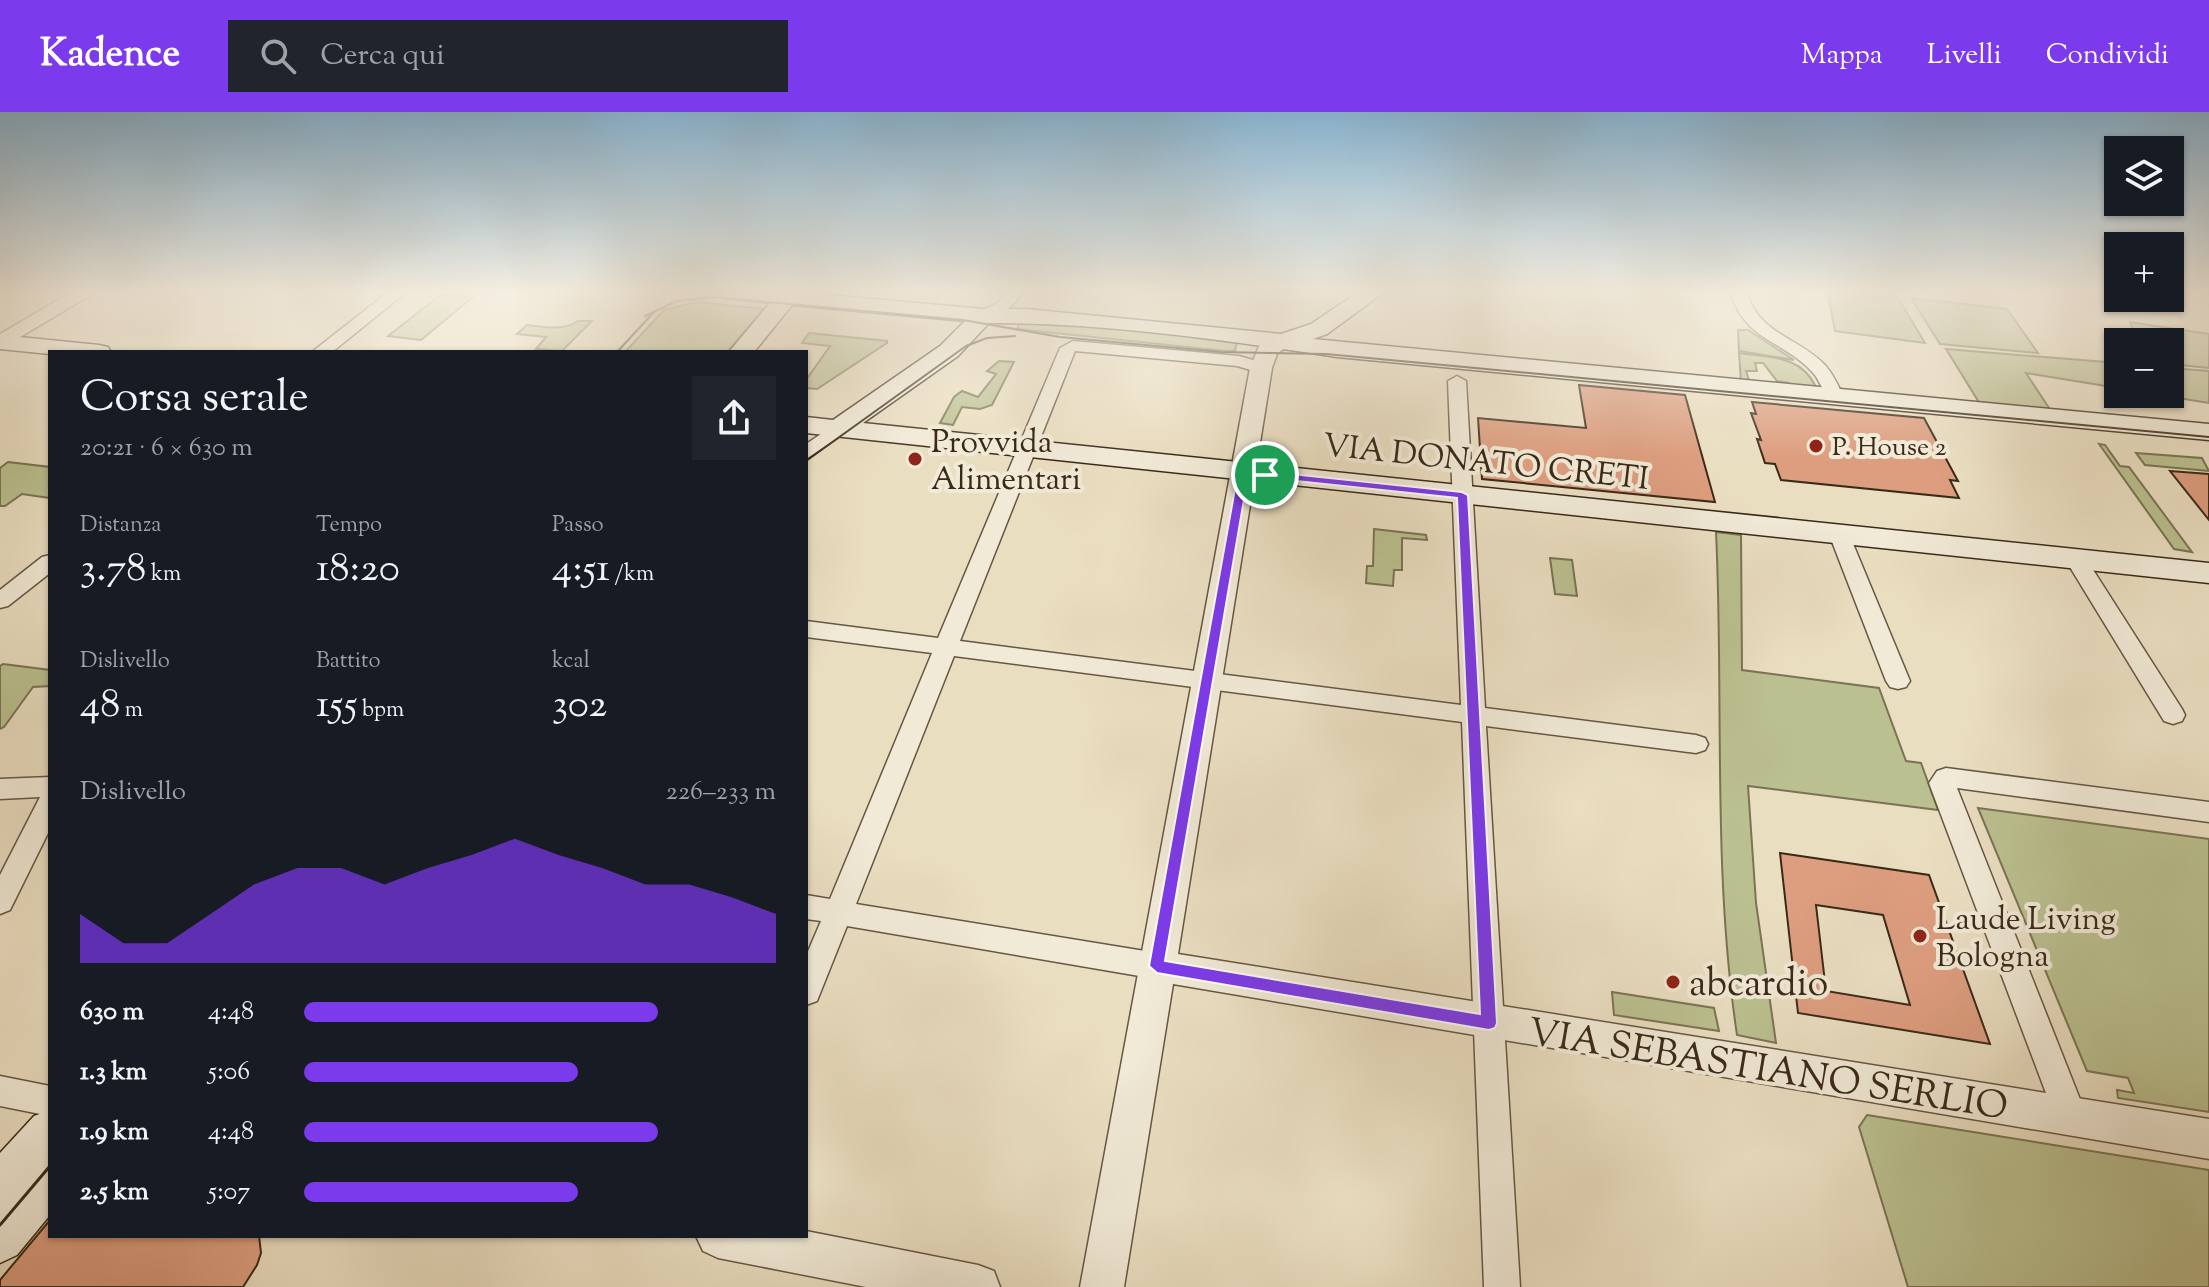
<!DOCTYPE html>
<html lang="it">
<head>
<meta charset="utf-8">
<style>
	body { margin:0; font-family:"Sorts Mill Goudy",serif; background:#20242c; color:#f1f3f6; height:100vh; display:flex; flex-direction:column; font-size:30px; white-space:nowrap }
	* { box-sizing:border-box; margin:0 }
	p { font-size:26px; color:#9ea1a6 }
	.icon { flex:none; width:44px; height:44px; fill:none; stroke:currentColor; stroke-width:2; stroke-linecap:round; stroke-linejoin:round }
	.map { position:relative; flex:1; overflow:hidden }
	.panel { position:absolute; left:48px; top:238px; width:760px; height:888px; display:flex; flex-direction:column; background:#171b24; border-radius:0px; box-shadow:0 2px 6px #0004 }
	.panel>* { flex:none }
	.controls { position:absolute; left:2104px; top:24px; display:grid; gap:16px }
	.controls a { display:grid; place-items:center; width:80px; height:80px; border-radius:0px; background:#171b24; box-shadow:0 2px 6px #0004; font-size:40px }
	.pin { position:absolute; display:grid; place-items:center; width:68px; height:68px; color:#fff; margin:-34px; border:4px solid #fff; border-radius:50%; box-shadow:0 2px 8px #0007 }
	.round { display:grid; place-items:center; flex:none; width:84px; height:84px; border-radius:0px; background:#20242c }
	.headline { display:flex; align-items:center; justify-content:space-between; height:136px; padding:0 32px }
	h1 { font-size:44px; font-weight:600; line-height:60px }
	.metrics { display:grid; grid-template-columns:repeat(3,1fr); gap:12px; height:136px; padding:8px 32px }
	.metrics div { display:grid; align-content:center }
	.metrics b { font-size:40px; font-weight:600 }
	.metrics small { font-size:22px; font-weight:400 }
	.metrics p { font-size:22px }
	.chart { height:224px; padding:16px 32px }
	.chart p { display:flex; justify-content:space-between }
	.chart svg { width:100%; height:144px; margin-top:8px; fill:#7c3aed; opacity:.7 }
	ul { padding:0 32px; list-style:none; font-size:26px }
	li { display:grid; grid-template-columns:128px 96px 1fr; align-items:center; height:60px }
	li i { height:20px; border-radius:10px; background:#7c3aed }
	header { display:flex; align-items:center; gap:48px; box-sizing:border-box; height:112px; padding:0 40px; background:#7c3aed; color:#fff }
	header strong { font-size:38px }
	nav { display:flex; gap:44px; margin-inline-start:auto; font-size:28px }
	.search { width:560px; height:72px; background:#20242c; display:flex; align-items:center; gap:20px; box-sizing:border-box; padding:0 28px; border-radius:0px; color:#9ea1a6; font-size:30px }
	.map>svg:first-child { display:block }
	.green { fill:#bbc090; stroke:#7a7454; stroke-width:2 }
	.building { fill:#dd9e7f; stroke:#3a2918; stroke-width:2; fill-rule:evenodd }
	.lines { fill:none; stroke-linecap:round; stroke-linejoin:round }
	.minor-casing { stroke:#665642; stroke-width:3 }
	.tertiary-casing { stroke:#665642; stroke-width:3 }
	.secondary-casing { stroke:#3a2918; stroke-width:3 }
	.minor { fill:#f1ead7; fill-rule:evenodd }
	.tertiary { fill:#f1ead7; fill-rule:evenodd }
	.secondary { fill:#f1ead7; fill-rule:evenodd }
	.tram-far1 { stroke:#3a2918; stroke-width:2 }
	.tram { stroke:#3a2918; stroke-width:3 }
	.route { fill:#7c3aed; stroke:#fff; stroke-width:2; fill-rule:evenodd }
	.poi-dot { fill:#8f2418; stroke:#f1ead7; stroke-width:3 }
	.labels { text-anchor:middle; stroke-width:8; stroke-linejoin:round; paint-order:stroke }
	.far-poi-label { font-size:26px; fill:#3a2918; stroke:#f1ead7; text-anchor:start }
	.poi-label { font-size:32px; fill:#3a2918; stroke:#f1ead7; text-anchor:start }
	.street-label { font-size:32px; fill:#3a2918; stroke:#f1ead7 }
	.near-poi-label { font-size:38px; fill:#3a2918; stroke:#f1ead7; text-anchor:start }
	.near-street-label { font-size:38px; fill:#3a2918; stroke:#f1ead7 }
</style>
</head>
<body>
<header>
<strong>Kadence</strong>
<div class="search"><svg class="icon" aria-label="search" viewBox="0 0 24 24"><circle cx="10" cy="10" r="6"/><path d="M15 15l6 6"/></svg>Cerca qui</div>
<nav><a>Mappa</a><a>Livelli</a><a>Condividi</a></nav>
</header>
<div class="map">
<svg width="2209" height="1175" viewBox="0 0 2209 1175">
	<rect width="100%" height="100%" fill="#eadec1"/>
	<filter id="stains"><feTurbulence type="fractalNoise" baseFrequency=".0025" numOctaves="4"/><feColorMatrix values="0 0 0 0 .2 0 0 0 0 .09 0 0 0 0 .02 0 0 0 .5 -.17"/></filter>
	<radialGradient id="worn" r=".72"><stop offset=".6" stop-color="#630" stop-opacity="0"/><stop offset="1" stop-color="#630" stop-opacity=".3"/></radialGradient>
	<g class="green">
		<polygon points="1828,181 1895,181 1925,231 1835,219"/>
		<polygon points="442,182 473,185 421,228 388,224"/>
		<polygon points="1911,186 2007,197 2038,241 1940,232"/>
		<polygon points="697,190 764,197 727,240 625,240 664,198"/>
		<polygon points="1021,208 1217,225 1237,229 1235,239 1225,239 1017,217"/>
		<path d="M 578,209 L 592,209 L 562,239 L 536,237 L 546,225 L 517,222 L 527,213 C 544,215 564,219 578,209 Z"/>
		<polygon points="2130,210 2209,222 2209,256 2170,252 2170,230 2138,230"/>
		<polygon points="1738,218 1748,218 1794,248 1739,239"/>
		<polygon points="809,221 887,229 887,231 817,277 806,276 806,268 830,234 802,231"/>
		<polygon points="1946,237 2118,251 2118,276 2026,261 2051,299 1980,292"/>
		<path d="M 1739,241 C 1771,246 1801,243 1816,275 L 1791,275 L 1789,271 L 1777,269 L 1763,251 L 1755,251 L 1757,259 L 1746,259 L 1750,271 L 1741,270 Z"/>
		<polygon points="999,249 1014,250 992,293 980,297 962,295 953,313 940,311 954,285 962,279 978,285 996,262 987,259"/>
		<polygon points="2170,256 2209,259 2209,291 2154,282 2170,282"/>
		<polygon points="2099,332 2105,333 2120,354 2129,355 2192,440 2174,437"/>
		<polygon points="2136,341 2202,346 2209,359 2145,353"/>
		<polygon points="8,350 50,355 50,386 22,382 5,394 0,394 0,356"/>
		<polygon points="1374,417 1426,423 1427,428 1402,426 1402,458 1394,458 1393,474 1366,471 1367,454 1373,454"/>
		<path d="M 1716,420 L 1741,423 L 1742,558 L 1879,576 L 1906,649 L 1921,651 L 1938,698 L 1748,674 L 1756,791 L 1776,931 L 1737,923 C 1712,757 1724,588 1716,420 Z"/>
		<polygon points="1550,446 1572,448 1577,484 1555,482"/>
		<polygon points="3,552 50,558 50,574 33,575 4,615 0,617 0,554"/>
		<polygon points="1978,696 2209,727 2209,1000 2118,986 2117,978 2134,981 2128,966 2087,959"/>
		<polygon points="1612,880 1714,896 1719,919 1614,903"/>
		<polygon points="1867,1003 2209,1058 2209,1175 1908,1175 1859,1015"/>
	</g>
	<g class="building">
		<polygon points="1579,273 1685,283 1715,390 1482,367 1478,306 1586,316"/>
		<polygon points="1752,290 1924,306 1958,369 1950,368 1959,386 1781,368 1775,352 1765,351 1757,327 1761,328 1751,301 1756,302"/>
		<polygon points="2170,359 2209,362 2209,408"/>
		<path d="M 1780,741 L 1929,763 L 1990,932 L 1798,901 ZM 1816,793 L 1883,803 L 1910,893 L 1826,879 Z"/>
		<polygon points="50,1108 50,1124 259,1124 261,1141 257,1153 243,1175 0,1175 0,1168"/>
	</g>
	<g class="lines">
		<defs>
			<g id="minor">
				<polygon points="387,181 405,181 332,240 312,240"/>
				<path d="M 1006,181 L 1022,181 C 1012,195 996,211 977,207 L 977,201 L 999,190 Z"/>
				<path d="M 1731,181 L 1747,181 C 1760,223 1796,224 1824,252 C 1833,261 1838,274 1844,285 L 1841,289 L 1829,289 C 1823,280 1820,269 1814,262 C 1785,228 1745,230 1731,181 Z"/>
				<polygon points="1073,229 1239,244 1267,252 1270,256 1261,261 1237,254 1075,239 960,529 1461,593 1448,269 1457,264 1466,269 1485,596 1696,623 1705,626 1708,632 1705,638 1696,641 1486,614 1520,1175 1484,1175 1462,610 954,544 856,792 1157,841 1167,845 1172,854 1167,863 1157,867 847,814 817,889 806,893 806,844 821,809 806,807 806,783 830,787 932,541 806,525 806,509 938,526 1060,236"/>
				<polygon points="839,310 848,316 846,320 806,347 806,332"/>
				<polygon points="1839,416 1849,422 1910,569 1906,575 1898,577 1890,575 1886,569 1829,422"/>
				<polygon points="2076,440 2083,442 2182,597 2185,603 2182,609 2173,612 2164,609 2065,447"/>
				<polygon points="50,443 50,461 8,494 0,496 0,478 42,445"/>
				<polygon points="1946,656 2209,690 2209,710 1957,676 2087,1005 2082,1016 2071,1020 2060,1016 2055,1005 1929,671 1937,659"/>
				<polygon points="50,665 50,717 10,798 0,802 0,763 40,685 0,687 0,667"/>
				<polygon points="0,964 50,974 50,1004 0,994"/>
			</g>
			<g id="tertiary">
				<polygon points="70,181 94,181 0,237 0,222"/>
				<polygon points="1279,226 1290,232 1277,242 1272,256 1178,842 2209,1007 2209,1047 1173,872 1124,1175 1080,1175 1250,256 1259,234"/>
				<polygon points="806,1119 978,1153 994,1159 1000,1175 866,1175 718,1146 703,1139 696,1124 806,1124"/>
			</g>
			<g id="secondary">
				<path d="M 723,181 L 807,181 L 983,197 L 1026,197 L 1281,222 L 1311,212 L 1357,181 L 1383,181 L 1327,222 L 1313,227 L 2209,312 L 2209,328 L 1337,245 C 1223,228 1105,211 989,211 L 958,244 L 863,311 L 2209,451 L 2209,471 L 806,321 L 806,305 L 833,308 L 940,234 L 965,209 L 792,193 L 754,240 L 729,240 L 770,191 L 726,186 Z"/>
				<polygon points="0,223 99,233 108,235 111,240 50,242 0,237"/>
				<polygon points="50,998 50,1103 17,1143 0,1151 0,1041 34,1004"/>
			</g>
		</defs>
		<use href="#minor" class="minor-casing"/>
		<use href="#tertiary" class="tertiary-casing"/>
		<use href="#secondary" class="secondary-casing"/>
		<use href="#minor" class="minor"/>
		<use href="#tertiary" class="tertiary"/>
		<use href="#secondary" class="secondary"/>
		<g class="tram-far1">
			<polyline points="645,204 677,189 714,185 963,208 1060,225 1221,240 1326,242 2209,325"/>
			<polyline points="617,240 655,199"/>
			<polyline points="806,349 966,234 987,226 1015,224"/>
		</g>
		<polyline class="tram" points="0,1113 50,1054"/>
	</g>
	<linearGradient id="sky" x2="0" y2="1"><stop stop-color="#89b7d6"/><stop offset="0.52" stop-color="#f6f0e3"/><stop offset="1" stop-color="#f6f0e3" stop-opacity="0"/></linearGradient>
	<rect width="2209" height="345" fill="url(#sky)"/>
	<path class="route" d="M 1244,357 L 1462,380 L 1468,383 L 1497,911 L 1495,916 L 1489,918 L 1157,861 L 1149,854 L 1238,360 ZM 1248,364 L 1457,386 L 1480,902 L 1165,849 Z"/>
	<g class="poi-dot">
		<circle cx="1816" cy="334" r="8"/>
		<circle cx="915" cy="347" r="8"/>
		<circle cx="1920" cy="824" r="8"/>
		<circle cx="1673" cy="870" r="8"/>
	</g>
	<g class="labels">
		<g class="far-poi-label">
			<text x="1832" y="343">P. House 2</text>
		</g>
		<g class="poi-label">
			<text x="931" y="340">Provvida<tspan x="931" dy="37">Alimentari</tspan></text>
			<text x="1936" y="817">Laude Living<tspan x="1936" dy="37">Bologna</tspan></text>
		</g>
		<g class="street-label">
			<text transform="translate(1486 349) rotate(6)" y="11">VIA DONATO CRETI</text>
		</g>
		<g class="near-poi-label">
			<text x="1689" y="883">abcardio</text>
		</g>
		<g class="near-street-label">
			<text transform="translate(1768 956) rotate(9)" y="13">VIA SEBASTIANO SERLIO</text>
		</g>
	</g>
	<rect width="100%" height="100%" filter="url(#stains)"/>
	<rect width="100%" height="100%" fill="url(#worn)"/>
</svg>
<div class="controls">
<a><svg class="icon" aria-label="layers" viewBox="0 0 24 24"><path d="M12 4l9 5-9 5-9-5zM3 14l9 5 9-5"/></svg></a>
<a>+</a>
<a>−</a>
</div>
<div class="pin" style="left:1265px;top:363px;background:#1e9e55"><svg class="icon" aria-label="arrive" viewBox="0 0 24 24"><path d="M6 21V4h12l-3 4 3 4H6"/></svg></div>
<section class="panel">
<div class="headline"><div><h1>Corsa serale</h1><p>20:21 · 6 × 630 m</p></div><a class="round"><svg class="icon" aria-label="share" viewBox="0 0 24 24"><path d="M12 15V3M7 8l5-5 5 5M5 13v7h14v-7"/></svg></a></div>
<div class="metrics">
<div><p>Distanza</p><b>3.78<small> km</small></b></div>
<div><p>Tempo</p><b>18:20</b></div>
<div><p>Passo</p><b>4:51<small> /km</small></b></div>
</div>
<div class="metrics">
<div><p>Dislivello</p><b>48<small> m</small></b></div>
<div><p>Battito</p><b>155<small> bpm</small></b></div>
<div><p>kcal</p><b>302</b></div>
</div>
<div class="chart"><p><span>Dislivello</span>226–233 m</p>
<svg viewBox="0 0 160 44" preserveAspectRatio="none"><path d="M0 44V29L10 38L20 38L30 29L40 20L50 15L60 15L70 20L80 15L90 11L100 6L110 11L120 15L130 20L140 20L150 24L160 29V44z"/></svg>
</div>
<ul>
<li><b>630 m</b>4:48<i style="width:75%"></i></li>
<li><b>1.3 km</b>5:06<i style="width:58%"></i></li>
<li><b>1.9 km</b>4:48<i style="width:75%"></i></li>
<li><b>2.5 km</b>5:07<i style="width:58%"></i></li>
</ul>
</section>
</div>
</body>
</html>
